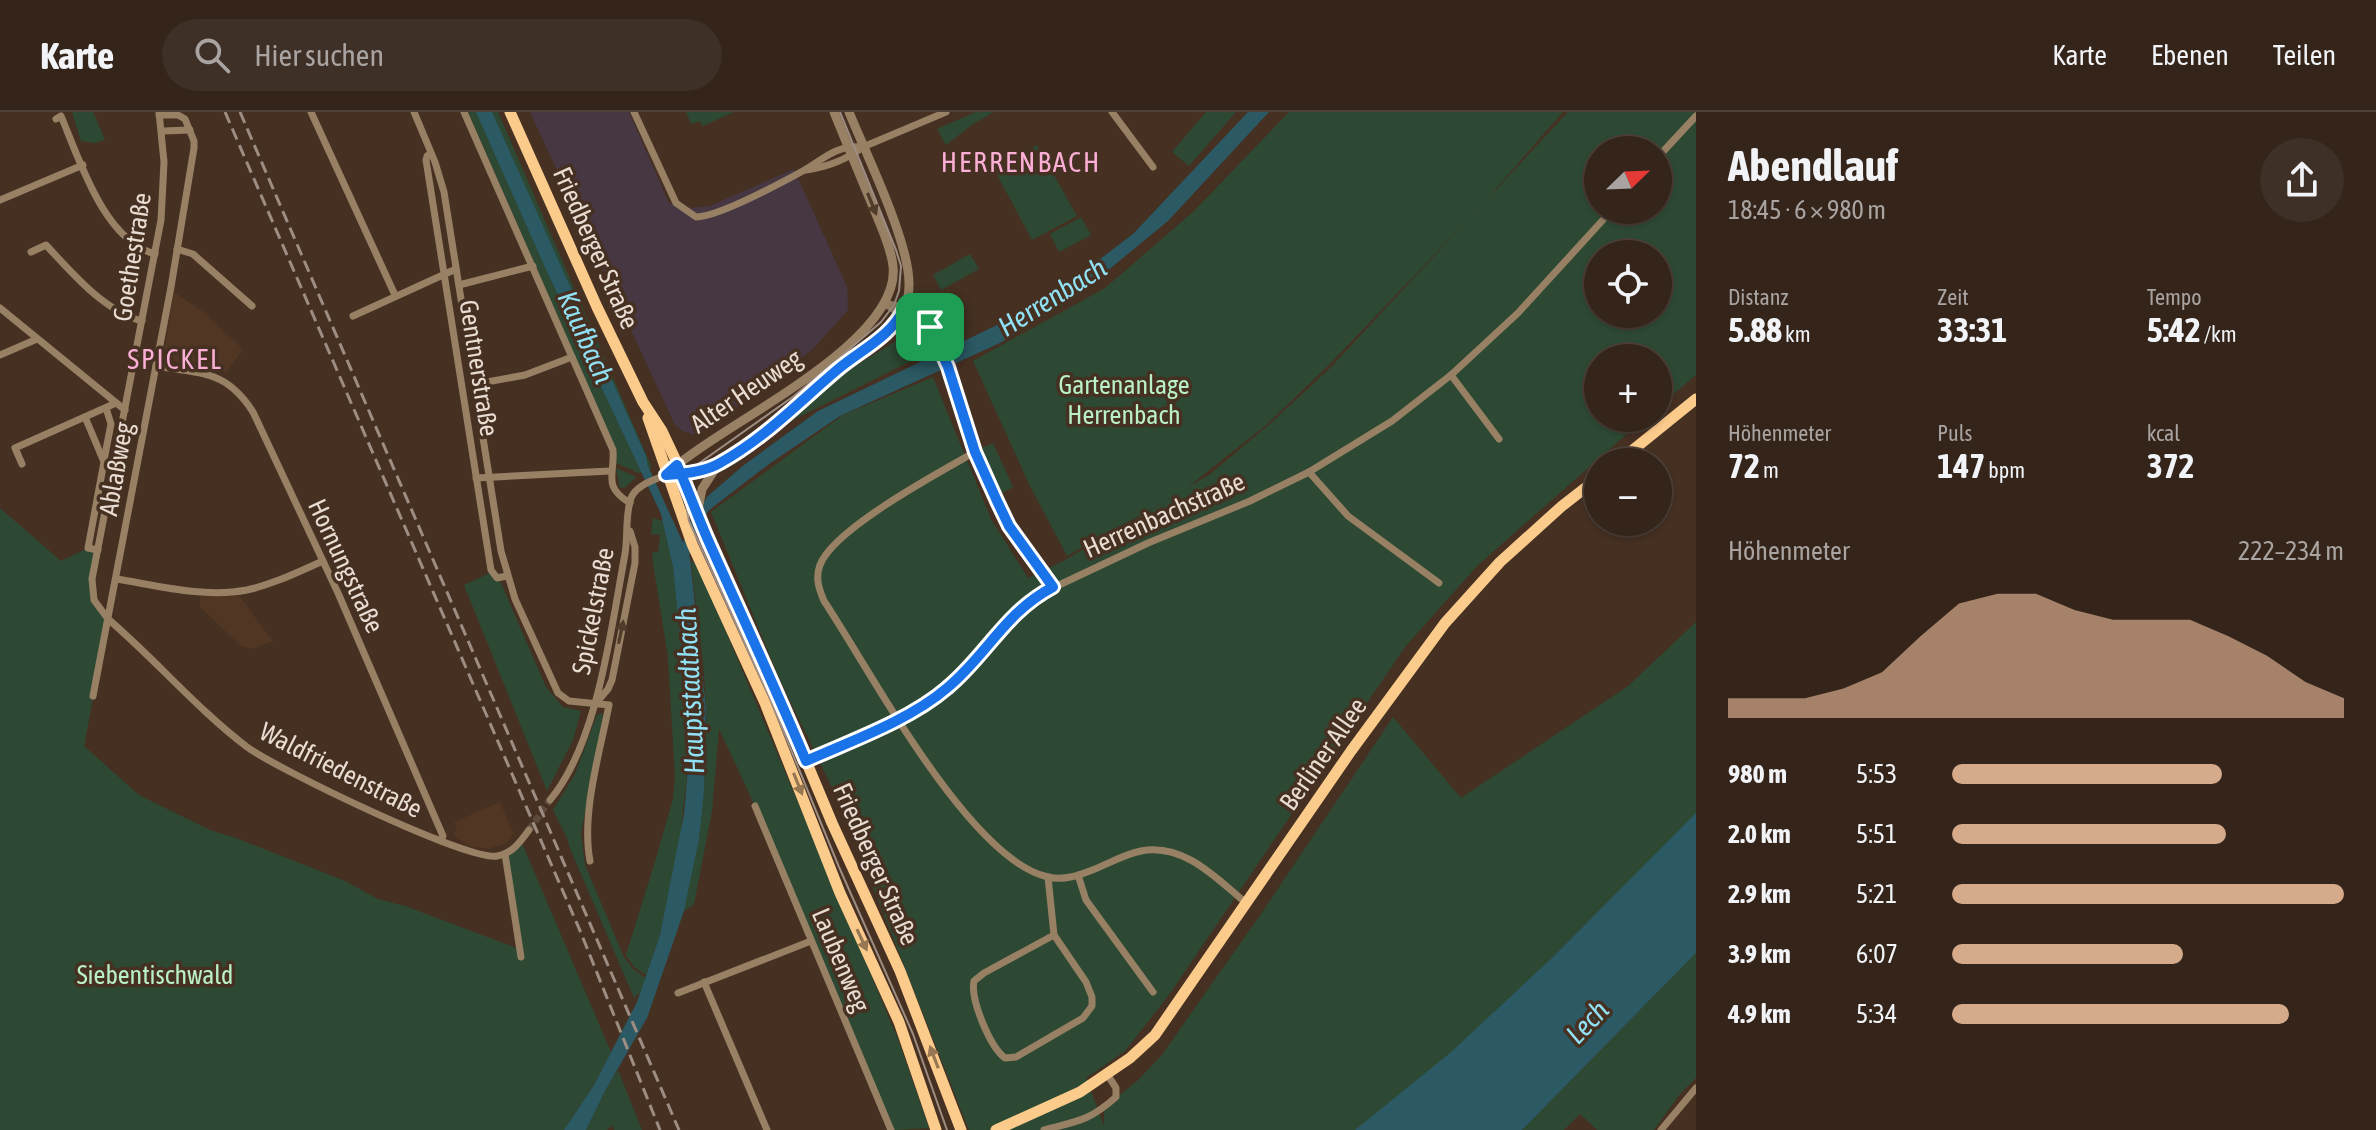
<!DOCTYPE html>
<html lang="de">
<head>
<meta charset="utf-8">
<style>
	body { margin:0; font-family:"Asap Condensed",sans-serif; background:#3f3027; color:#f1f3f6; height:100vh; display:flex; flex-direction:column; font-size:30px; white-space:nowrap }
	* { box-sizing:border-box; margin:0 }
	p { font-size:26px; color:#a9a4a2 }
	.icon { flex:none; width:44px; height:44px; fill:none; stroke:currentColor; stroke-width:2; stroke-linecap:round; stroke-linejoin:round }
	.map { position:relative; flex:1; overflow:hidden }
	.details { display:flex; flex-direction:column; background:#34241a; width:680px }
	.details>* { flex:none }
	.needle { width:52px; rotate:67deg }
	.controls { position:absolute; left:1584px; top:24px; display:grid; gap:16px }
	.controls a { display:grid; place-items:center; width:88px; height:88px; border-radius:50%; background:#34241a; box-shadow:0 2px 6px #0004,0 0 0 2px #4e4139; font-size:40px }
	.pin { position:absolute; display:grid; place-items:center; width:68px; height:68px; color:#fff; margin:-34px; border-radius:16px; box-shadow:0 4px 12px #0006 }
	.round { display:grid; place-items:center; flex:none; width:84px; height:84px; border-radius:42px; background:#3f3027 }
	.head { display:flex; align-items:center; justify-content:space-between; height:136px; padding:0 32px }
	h1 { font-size:44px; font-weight:700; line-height:60px }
	.stats { display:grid; grid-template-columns:repeat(3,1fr); gap:12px; height:136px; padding:8px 32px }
	.stats div { display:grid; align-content:center }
	.stats b { font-size:34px; font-weight:700 }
	.stats small { font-size:22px; font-weight:400 }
	.stats p { font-size:22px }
	.chart { height:224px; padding:16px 32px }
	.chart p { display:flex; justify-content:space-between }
	.chart svg { width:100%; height:144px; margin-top:8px; fill:#d6ab8b; opacity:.7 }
	ul { padding:0 32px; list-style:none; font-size:26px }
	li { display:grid; grid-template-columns:128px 96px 1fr; align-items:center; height:60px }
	li i { height:20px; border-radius:10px; background:#d6ab8b }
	header { display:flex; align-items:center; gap:48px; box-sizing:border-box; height:112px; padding:0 40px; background:#34241a; border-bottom:2px solid #4e4139 }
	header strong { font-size:38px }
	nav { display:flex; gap:44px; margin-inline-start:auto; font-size:28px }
	.search { width:560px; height:72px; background:#3f3027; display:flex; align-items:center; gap:20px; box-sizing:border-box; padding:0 28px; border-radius:44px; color:#a9a4a2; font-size:30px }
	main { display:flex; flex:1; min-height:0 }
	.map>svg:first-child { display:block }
	.commercial { fill:#473743 }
	.built { fill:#513624 }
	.green { fill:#2d4933; fill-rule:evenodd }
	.water { fill:#2b5964 }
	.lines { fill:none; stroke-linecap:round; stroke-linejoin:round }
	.canal { stroke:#2b5964; stroke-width:9 }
	.minor-tunnel { stroke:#5e4a3d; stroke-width:7; stroke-dasharray:7 3.5; stroke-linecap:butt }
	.minor { stroke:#978063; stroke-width:7 }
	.tertiary { stroke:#978063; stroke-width:9 }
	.primary { stroke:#fbcb8c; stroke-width:11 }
	.tram { stroke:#9e8d82; stroke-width:2 }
	.rail { stroke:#9e8d82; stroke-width:3; stroke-dasharray:12 6; stroke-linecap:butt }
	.oneway { fill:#513c2c }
	.oneway2 { fill:#977652 }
	.route-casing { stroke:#fff; stroke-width:16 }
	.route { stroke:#1a73e8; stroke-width:10 }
	.labels { text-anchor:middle; stroke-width:7; stroke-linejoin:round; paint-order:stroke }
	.street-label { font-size:26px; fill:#e9dcd3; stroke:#453022 }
	.park-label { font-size:26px; fill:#b9f1c5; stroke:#453022 }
	.neighbourhood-label { font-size:28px; letter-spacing:2px; fill:#fbafd6; stroke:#453022 }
	.water-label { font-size:28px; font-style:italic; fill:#91e1f5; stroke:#453022 }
</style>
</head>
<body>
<header>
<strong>Karte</strong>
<div class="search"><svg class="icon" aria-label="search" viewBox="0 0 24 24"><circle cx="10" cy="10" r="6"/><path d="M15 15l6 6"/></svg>Hier suchen</div>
<nav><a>Karte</a><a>Ebenen</a><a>Teilen</a></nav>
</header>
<main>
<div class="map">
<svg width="1696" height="1018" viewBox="0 0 1696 1018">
	<rect width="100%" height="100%" fill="#453022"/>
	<polygon class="commercial" points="530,0 629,0 669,91 688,96 710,94 794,57 847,175 848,198 813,237 709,317 696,323 684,320 675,313"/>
	<g class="built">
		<polygon points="174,180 202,199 243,237 226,261 163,246"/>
		<polygon points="239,483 263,516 273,529 252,537 241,534 200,495 200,484"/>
		<polygon points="500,690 513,721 511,726 504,732 488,737 471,734 456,726 453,722 457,717 454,710"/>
	</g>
	<g class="green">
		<polygon points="72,0 93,0 105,28 95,31 81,29"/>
		<polygon points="468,0 498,0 652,356 639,361 616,351 617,339"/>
		<polygon points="686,0 734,0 703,14 700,9 691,12"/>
		<polygon points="976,0 994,0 973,12 946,33 937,17"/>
		<polygon points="1206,0 1236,0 1189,54 1172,40"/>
		<path d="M 1289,0 L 1563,0 L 1480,95 L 1328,254 L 1265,314 L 1188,375 L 1209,363 L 1272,310 L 1331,255 L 1568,0 L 1696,0 L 1696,263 L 1658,295 L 1658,246 L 1598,246 L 1598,306 L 1645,306 L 1478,453 L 1405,535 L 1169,883 L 1125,939 L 1086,966 L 1104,1014 L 1104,996 L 1137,969 L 1161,944 L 1263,799 L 1393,605 L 1461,686 L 1628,574 L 1696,510 L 1696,707 L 1438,965 L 1357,1018 L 969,1018 L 840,692 L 779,566 L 711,400 L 843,303 L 933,265 L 991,407 L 1028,466 L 1065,448 L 1167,388 L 1067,444 L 1029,372 L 973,249 L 1105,176 L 1193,100 ZM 1598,38 L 1658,38 L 1658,98 L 1598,98 ZM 1598,142 L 1658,142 L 1658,202 L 1598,202 Z"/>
		<polygon points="1037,33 1077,104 1032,128 994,57"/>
		<polygon points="1081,105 1091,123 1059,140 1050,122"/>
		<polygon points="970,142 979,157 941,178 933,163"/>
		<polygon points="907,222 922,228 929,240 789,310 846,260"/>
		<polygon points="993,331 1013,375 1001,382 982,336"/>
		<polygon points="616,356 636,365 626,375 620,376"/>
		<polygon points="0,396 61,449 88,436 98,438 92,478 108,507 84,634 139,683 210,718 236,726 345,769 378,787 405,794 519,837 505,742 521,729 611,940 594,973 564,1018 0,1018"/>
		<polygon points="653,406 663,409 664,414 673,455 686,585 689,646 678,743 660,823 646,863 634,855 626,843 657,743 673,687 675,665 668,545 652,445 653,440 658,440 660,423 651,422"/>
		<path d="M 696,449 L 898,927 L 929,1016 L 894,1018 C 834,885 782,748 719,617 L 712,699 L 694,792 L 684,799 C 698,732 708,666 706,597 C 705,549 696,499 691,450 Z"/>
		<polygon points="490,461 501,471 546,575 563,595 581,599 573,628 547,679 464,473"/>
		<polygon points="602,601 603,607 581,721 585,753 624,845 633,857 646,866 641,879 634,886 569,734 568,728 553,698 575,662 597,603"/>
		<polygon points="1696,841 1696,966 1680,982 1654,1018 1597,1018 1580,1002 1564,1018 1522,1018"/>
		<polygon points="618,958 642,1018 614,1018 612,1013 607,1018 586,1018 605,979"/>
	</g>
	<g class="water">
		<polygon points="476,0 492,0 646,344 648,354 690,446 706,596 704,679 699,727 684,799 647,906 605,979 586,1018 564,1018 594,973 637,890 660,823 684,702 689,646 686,585 673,455 661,402 544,153"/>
		<polygon points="1248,0 1269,0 1168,109 1073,187 1000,231 840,304 769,352 708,399 706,386 709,383 744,353 818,299 1020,202 1079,163 1133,122"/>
		<polygon points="1696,701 1696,841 1522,1018 1355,1018 1450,941 1552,846"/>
	</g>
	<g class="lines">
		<path class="canal" d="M 684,446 C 689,422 697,403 714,385"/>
		<polyline class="minor-tunnel" points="529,718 550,688"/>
		<g class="minor">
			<path d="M 159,0 L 164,50 L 161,108 L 92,467 L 94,488 L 108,507 C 156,548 197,597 247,635 C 277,657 467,749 497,744 C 512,742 521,729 529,718"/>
			<polyline points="311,0 395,183"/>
			<path d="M 414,0 L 435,50 L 444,80 L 501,439 L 515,487 L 558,581 L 569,589 L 609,593 C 600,640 581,701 590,749"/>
			<path d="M 464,0 L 613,338 C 615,363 602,374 630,391"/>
			<path d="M 634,0 L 676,91 L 696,105 C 718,105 779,72 801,60 C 824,48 833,33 863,35"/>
			<polyline points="1112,0 1153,55"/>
			<path d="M 56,7 L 61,4 C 80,49 104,128 155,142"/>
			<polyline points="163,19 190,18"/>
			<polyline points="431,41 427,44 426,48 491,458 497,466 507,464"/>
			<polyline points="1658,45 1696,4"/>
			<path d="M 806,58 C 827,55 846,48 863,35 L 946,0"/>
			<polyline points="0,88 83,53"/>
			<polyline points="177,137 193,142 252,194"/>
			<path d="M 31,140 L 46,133 C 72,161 104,199 142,209"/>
			<polyline points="459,173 533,154"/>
			<path d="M 885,192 C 903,193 917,199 928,213 C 954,246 961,296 974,335 C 991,387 1019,433 1053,475"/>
			<polyline points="887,193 933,225"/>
			<polyline points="0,196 125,298"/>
			<polyline points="353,204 456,157"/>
			<polyline points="0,243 37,227"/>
			<path d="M 156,254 C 202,262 226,258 253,300 L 338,481 L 443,724 L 441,729"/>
			<polyline points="1451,263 1499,327"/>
			<polyline points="476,272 525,263 572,245"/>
			<polyline points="85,305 104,350 88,436 98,438"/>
			<path d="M 975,340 C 940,360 833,417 820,453 C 815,466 819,477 824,489 C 869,556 969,748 1048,765 C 1064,769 1080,763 1095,757 C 1110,751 1125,742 1141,739 C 1184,731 1216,766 1246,791"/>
			<polyline points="104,348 111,312 106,296"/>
			<polyline points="22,352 15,336 116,291"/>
			<polyline points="1309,360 1348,404 1439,471"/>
			<polyline points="476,366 610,359"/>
			<path d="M 117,467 C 159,474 204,486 247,478 C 274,472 298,460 323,449"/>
			<polyline points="93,584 171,175 194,36 194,29 185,7 178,3 159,3"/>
			<polyline points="597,590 608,577 612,568 635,451 635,435 630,419"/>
			<polyline points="806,649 898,606 948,576 998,518 1038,483 1148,431 1250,389 1309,360 1392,309 1451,263 1518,201 1612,98"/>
			<path d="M 550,688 C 598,631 611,516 625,442 C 628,425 625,403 631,386 C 636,373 654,368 666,363"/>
			<polyline points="755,694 891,1018"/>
			<polyline points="505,742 521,845"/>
			<polyline points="1078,763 1086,788 1153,880"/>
			<polyline points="1048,765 1054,823"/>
			<path d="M 1054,823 L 1086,870 L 1092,885 L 1092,894 L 1083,906 L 1016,945 L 1005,946 C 990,935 970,887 974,869 L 984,861 Z"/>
			<polyline points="704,870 767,1018"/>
			<polyline points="678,881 811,829"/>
			<path d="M 1044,1018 C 1078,1009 1089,1009 1116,985 L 1116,976 L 1107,962"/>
			<polyline points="1661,1018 1696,976"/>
		</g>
		<g class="tertiary">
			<path d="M 675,355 C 724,311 902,231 893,154 C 891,135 881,115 874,97 C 860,64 847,32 834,0"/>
			<path d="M 676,362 C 745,357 791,294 842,254 C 857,241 878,232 891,217 C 902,205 909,190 909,173 C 910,131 866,42 849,0"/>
			<polyline points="698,398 702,377 717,354"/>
		</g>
		<g class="primary">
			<polyline points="510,0 597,195 643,290 662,319 686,370 707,425 770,563 832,711 900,859 961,1018"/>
			<polyline points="648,306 692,432 765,591 840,781 899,910 936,1018"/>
			<polyline points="1618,350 1696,287"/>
			<polyline points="996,1018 1080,980 1130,946 1155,923 1351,639 1445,511 1500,450 1562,394 1598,366"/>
		</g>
		<polyline class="tram" points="840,0 896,138 901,154 899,179 894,193 881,210 839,246 794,284 698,352 689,363 684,381 689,409 771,589 839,755 913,922 947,1018"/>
		<g class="rail">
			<polyline points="225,0 581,821 660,1018"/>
			<polyline points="240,0 679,1018"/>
		</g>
	</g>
	<defs><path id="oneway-solid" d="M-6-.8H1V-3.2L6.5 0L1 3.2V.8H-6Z" transform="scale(2)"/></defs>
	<g class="oneway">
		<use href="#oneway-solid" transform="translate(872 92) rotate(68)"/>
		<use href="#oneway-solid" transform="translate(621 520) rotate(-78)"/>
	</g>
	<g class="oneway2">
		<use href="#oneway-solid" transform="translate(798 672) rotate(68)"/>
		<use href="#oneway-solid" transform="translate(862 828) rotate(65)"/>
		<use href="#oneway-solid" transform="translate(934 945) rotate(-111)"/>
	</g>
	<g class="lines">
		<defs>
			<path id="route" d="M 930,215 L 915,201 L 905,195 C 891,225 862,237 837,258 C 799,290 765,326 720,351 C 705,360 684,362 666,363 L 677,353 C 688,377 697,403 708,428 C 741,502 775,575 806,649 C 851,629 910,608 947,576 C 987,543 1004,501 1053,475 L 1009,414 L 997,389 L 975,340 L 948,255 L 930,215"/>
		</defs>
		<use href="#route" class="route-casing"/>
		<use href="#route" class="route"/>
	</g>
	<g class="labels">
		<g class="street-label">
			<text transform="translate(596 136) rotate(66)" y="9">Friedberger Straße</text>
			<text transform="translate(132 145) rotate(-81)" y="9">Goethestraße</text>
			<text transform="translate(479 256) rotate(81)" y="9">Gentnerstraße</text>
			<text transform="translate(746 279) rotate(-34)" y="9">Alter Heuweg</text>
			<text transform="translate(116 357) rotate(-80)" y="9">Ablaßweg</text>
			<text transform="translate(1164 403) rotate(-24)" y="9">Herrenbachstraße</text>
			<text transform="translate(346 454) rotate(65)" y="9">Hornungstraße</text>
			<text transform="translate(593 499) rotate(-79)" y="9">Spickelstraße</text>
			<text transform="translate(1323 642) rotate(-55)" y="9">Berliner Allee</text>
			<text transform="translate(341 658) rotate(27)" y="9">Waldfriedenstraße</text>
			<text transform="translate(876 752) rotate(66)" y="9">Friedberger Straße</text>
			<text transform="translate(841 848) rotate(67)" y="9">Laubenweg</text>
		</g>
		<g class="park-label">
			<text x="1124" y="282">Gartenanlage<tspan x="1124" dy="30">Herrenbach</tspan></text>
			<text x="155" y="872">Siebentischwald</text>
		</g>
		<g class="neighbourhood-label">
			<text x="1021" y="60">HERRENBACH</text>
			<text x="175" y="257">SPICKEL</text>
		</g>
		<g class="water-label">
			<text transform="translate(1052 185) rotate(-32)" y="10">Herrenbach</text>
			<text transform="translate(586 225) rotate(66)" y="10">Kaufbach</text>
			<text transform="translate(690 579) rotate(-93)" y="10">Hauptstadtbach</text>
			<text transform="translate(1587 910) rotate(-46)" y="10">Lech</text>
		</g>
	</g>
</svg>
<div class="controls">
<a><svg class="needle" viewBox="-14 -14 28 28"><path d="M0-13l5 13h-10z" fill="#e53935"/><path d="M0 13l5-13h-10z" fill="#a9a4a2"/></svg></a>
<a><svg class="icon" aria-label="locate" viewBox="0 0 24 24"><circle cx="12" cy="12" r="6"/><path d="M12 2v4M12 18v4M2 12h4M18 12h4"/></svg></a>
<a>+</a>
<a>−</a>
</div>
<div class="pin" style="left:930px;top:215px;background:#1e9e55"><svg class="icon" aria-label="arrive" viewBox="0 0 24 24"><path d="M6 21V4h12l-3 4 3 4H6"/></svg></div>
</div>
<section class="details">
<div class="head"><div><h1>Abendlauf</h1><p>18:45 · 6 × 980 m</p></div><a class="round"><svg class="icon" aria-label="share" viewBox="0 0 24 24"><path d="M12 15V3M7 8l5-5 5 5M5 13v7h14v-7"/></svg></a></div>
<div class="stats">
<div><p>Distanz</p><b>5.88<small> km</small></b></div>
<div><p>Zeit</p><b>33:31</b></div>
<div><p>Tempo</p><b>5:42<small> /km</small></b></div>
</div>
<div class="stats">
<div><p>Höhenmeter</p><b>72<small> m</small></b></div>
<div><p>Puls</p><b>147<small> bpm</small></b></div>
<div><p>kcal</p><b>372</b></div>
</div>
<div class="chart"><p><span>Höhenmeter</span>222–234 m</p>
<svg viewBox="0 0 160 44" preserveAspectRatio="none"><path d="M0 44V38L10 38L20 38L30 35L40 30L50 19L60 9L70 6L80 6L90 11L100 14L110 14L120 14L130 19L140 25L150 33L160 38V44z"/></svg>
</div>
<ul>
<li><b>980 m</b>5:53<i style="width:69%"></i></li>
<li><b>2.0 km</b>5:51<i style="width:70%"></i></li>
<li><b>2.9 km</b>5:21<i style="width:100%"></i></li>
<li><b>3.9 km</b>6:07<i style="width:59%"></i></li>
<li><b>4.9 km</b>5:34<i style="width:86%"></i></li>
</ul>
</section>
</main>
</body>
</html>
